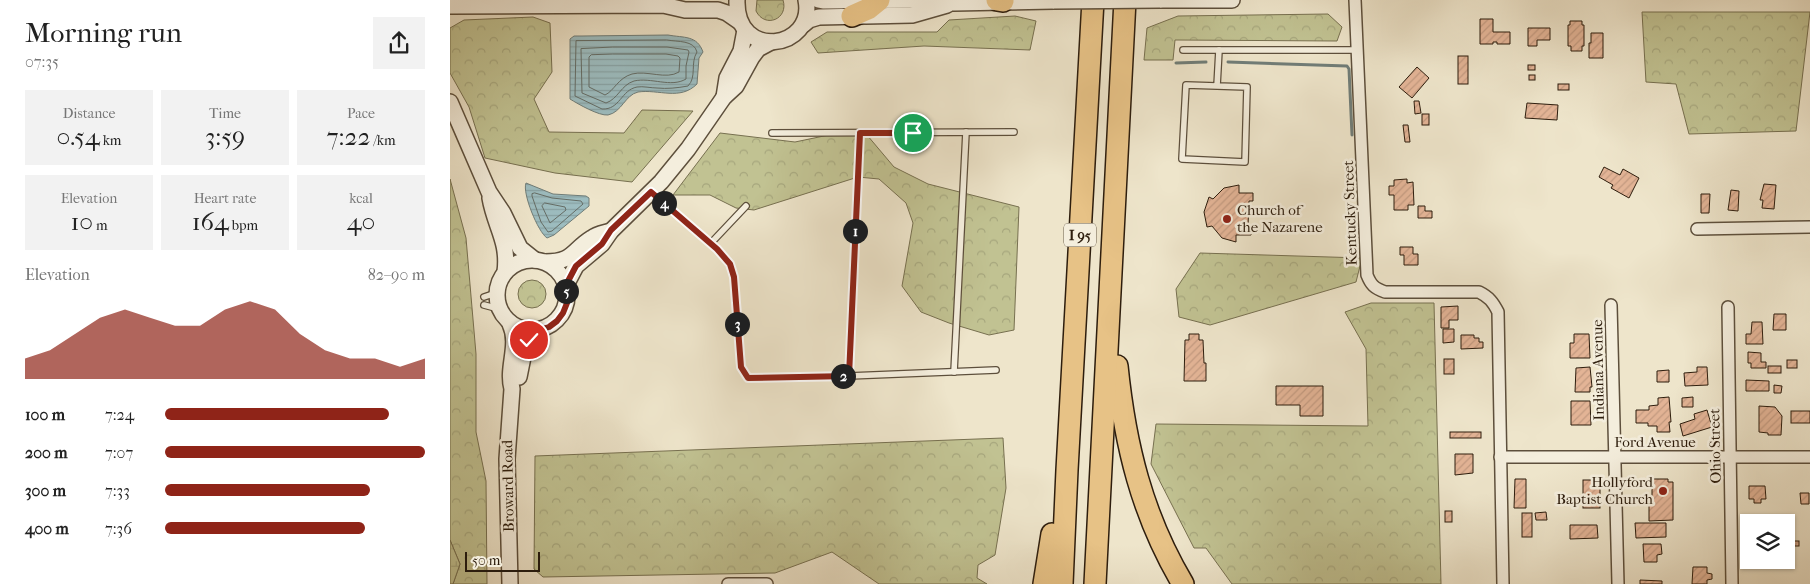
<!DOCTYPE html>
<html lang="en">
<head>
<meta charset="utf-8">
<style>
	body { margin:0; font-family:"IM FELL French Canon",serif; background:#f2f2f2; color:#222; height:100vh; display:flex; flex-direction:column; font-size:19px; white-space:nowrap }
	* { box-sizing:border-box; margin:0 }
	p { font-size:16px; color:#767676 }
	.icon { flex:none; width:28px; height:28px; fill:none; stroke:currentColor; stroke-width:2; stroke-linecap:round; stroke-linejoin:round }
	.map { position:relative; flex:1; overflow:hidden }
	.drawer { display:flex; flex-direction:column; background:#fff; width:450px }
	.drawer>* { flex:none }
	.tools { position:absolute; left:1290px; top:514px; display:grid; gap:10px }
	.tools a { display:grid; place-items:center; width:55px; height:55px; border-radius:0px; background:#fff; box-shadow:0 1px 4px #0004; font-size:25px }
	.scale { position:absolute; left:15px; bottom:12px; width:75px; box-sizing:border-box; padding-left:5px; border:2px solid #2d1d0d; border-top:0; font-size:14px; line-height:18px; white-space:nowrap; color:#2d1d0d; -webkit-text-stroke:4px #f4eedd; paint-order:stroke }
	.pin { position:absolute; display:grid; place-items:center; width:42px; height:42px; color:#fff; margin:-21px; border:2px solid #fff; border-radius:50%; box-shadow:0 1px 5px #0007 }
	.km { position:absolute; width:25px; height:25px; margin:-12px; border-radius:50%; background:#222; color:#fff; font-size:14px; line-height:25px; text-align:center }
	.round { display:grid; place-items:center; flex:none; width:52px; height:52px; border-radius:0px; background:#f2f2f2 }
	.summary { display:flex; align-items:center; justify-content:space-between; height:85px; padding:0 25px }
	h1 { font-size:28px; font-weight:600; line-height:38px }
	.metrics { display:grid; grid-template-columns:repeat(3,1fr); gap:8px; height:85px; padding:5px 25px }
	.metrics div { display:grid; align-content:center; border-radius:0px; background:#f2f2f2; text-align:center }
	.metrics b { font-size:25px; font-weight:600 }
	.metrics small { font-size:14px; font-weight:400 }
	.metrics p { font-size:14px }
	.chart { height:140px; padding:10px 25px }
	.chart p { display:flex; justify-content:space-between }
	.chart svg { width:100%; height:90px; margin-top:5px; fill:#8f2418; opacity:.7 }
	ul { padding:0 25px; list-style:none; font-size:16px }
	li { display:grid; grid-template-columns:80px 60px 1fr; align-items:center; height:38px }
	li i { height:12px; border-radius:6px; background:#8f2418 }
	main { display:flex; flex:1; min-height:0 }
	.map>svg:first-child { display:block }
	.forest { fill:url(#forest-crowns); stroke:#777050 }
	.wetland { fill:url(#wetland-marsh); stroke:#777050 }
	.water { fill:url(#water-rules); stroke:#707d78 }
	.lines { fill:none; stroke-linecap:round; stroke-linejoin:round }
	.shore { stroke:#656d66; stroke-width:1 }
	.stream { stroke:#707d78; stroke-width:3 }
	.building { fill:url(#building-hatch); stroke:#2d1d0d }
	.service-casing { stroke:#5d4f3c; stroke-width:8 }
	.minor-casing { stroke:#5d4f3c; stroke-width:14 }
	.tertiary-casing { stroke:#5d4f3c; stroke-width:18 }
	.motorway-casing { stroke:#2d1d0d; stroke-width:24 }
	.service { stroke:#f4eedd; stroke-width:5.5 }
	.minor { stroke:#f4eedd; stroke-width:11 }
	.tertiary { stroke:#f4eedd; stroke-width:15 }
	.motorway { stroke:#e7c286; stroke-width:21 }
	.tertiary-bridge-casing { stroke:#5d4f3c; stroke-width:18; stroke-linecap:butt }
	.tertiary-bridge { stroke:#f4eedd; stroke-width:15 }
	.route-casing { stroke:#fff; stroke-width:10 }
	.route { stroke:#8f2418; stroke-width:6 }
	.poi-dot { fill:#8f2418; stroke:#f4eedd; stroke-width:2 }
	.labels { text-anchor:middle; stroke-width:5; stroke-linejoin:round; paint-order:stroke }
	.shield { fill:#f4eedd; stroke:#695c4b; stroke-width:1 }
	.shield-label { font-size:14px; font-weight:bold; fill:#2d1d0d }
	.poi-label { font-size:15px; fill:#2d1d0d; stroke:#f4eedd; text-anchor:start }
	.street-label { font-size:15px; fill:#2d1d0d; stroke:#f4eedd }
</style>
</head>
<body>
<main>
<section class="drawer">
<div class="summary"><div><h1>Morning run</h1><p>07:35</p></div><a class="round"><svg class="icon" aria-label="share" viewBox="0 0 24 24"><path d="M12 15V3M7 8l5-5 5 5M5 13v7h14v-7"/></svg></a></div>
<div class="metrics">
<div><p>Distance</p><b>0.54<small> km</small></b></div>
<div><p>Time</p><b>3:59</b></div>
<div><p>Pace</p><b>7:22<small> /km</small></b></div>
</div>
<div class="metrics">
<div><p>Elevation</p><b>10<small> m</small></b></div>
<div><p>Heart rate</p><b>164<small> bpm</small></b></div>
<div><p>kcal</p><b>40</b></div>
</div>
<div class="chart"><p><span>Elevation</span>82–90 m</p>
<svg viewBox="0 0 160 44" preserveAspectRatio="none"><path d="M0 44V34L10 30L20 22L30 14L40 10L50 14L60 18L70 18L80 10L90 6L100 10L110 22L120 30L130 34L140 34L150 38L160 34V44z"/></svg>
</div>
<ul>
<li><b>100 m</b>7:24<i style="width:86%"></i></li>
<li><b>200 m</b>7:07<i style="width:100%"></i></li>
<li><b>300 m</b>7:33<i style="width:79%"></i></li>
<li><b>400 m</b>7:36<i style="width:77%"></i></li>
</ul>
</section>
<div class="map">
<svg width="1360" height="584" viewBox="0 0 1360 584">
	<defs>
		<pattern id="forest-crowns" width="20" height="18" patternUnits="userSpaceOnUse" patternTransform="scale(1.25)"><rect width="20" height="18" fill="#c1c292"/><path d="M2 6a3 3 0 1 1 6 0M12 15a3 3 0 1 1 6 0" fill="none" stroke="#a6a67d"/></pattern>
		<pattern id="wetland-marsh" width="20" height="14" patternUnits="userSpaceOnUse" patternTransform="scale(1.25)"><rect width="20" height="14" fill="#c1c292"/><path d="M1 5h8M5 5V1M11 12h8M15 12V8" fill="none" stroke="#a6a67d"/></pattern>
		<pattern id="water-rules" width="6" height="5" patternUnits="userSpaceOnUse" patternTransform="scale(1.25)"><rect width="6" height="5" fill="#9dbdc0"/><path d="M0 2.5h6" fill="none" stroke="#88a2a4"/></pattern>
		<pattern id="building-hatch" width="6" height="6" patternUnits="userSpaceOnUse" patternTransform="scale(1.25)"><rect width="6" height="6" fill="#e3b496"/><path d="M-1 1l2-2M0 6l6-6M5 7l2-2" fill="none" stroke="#c39a80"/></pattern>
	</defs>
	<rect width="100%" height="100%" fill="#eee5cb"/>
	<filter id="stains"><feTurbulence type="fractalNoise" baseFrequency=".004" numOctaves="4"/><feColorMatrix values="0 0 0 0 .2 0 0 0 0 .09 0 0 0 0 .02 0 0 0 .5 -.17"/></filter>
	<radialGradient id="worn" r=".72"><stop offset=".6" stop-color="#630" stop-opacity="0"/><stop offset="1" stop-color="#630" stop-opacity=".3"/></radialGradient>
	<g class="forest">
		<path d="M 307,0 L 333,0 C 339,19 315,29 306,11 Z"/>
		<polygon points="1192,12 1360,12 1346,131 1239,134 1226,84 1196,82"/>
		<polygon points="878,14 892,27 887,41 725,40 723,60 694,60 697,28 728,16"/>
		<polygon points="565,16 586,21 580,50 474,46 368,53 361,42 377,32 487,32 499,20"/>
		<polygon points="83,17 100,23 102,72 84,99 99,132 174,133 192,110 243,111 182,182 105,173 35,158 19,107 0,73 0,28 14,20"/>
		<polygon points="393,132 417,135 444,167 478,184 569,207 564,330 539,335 499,323 471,312 452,286 463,223 456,203 429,179 408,177 304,210 286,208 260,195 223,195 270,133 345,142"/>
		<polygon points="0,179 16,238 26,354 26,432 36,481 37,584 3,584 10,564 0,540"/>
		<polygon points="750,253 912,258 906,282 760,325 729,317 726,289"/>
		<circle cx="82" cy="294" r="14"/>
		<polygon points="921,303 984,303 991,584 782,584 756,548 744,548 701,464 706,424 918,426 916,349 895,312"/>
		<polygon points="553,438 556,488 545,555 528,565 527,578 537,584 429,584 382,552 325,573 93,577 84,569 85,456"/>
	</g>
	<polygon class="wetland" points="0,540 10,564 3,584 0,584"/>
	<g class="water">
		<path d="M 218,35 C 234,38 247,35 253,52 L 249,58 L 247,84 C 230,101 209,89 188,92 C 175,95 172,112 158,115 C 149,116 128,104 120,99 L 120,39 L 124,36 L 132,36 Z"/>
		<path d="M 76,183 L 103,194 L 136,196 L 139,198 L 139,206 L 104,235 L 97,238 C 88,232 72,193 76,183 Z"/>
	</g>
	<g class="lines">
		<g class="shore">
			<path d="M 217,40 C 228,42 244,40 247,52 C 240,63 247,77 238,86 C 227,88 217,89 207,88 C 201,88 193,86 187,87 C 171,90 170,110 152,109 L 125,96 L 126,41 Z"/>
			<path d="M 163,47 L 217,47 L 238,50 L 239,52 L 236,66 L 236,79 C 221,88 201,77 184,81 C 171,85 168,99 156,103 L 132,93 L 131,49 Z"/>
			<path d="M 163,54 L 216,54 L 228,56 L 230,58 L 229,72 C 216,80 197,70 182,74 C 168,78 164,91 155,95 L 139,87 L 139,57 L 141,55 Z"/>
			<polygon points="85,193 102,198 131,201 133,204 102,231 98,232 91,222 82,196 82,194"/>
			<polygon points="95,203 115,207 116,210 100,223 92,206"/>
		</g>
		<g class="stream">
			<polyline points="778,62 897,66 899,69 902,135"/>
			<polyline points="726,63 756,62"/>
		</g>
	</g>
	<g class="building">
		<polygon points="1030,19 1043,19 1043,32 1060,32 1060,44 1047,44 1047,42 1043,42 1043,44 1030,44"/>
		<polygon points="1120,21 1132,21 1132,25 1134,25 1134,46 1132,46 1132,51 1121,51 1121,46 1118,46 1118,25 1120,25"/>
		<polygon points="1078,28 1100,28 1100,40 1087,40 1087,46 1078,46"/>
		<polygon points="1141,33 1153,33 1153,58 1139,58 1139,43 1141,43"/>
		<rect x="1008" y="56" width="10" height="28"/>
		<rect x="1078" y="65" width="7" height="5"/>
		<polygon points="967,67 979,78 962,98 949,87"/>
		<rect x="1079" y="75" width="6" height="5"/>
		<rect x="1108" y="84" width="11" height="6"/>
		<polygon points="964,101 969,101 971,113 965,114"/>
		<polygon points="1077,103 1108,105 1107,120 1075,118"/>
		<rect x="972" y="114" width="7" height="11"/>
		<polygon points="953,125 958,125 960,142 955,142"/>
		<polygon points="1154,167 1170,175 1173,169 1189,178 1179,198 1161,188 1163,185 1149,177"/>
		<polygon points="957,179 957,183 963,182 964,205 958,205 958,210 944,210 944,195 939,195 939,186 944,186 944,180"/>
		<polygon points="1314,184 1326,185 1324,209 1312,208 1313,200 1310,200"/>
		<polygon points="789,185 789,193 803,193 803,201 799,201 798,226 801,227 801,235 786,235 786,242 772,238 762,226 757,227 754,212 759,197 763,199 774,188"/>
		<polygon points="1281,190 1289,191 1288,211 1278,210"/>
		<polygon points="1251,194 1260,194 1259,213 1251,213"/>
		<polygon points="968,206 975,206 975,211 982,211 982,218 968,218"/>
		<polygon points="950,247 963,247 963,254 968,254 968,265 954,265 954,255 950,255"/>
		<polygon points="1008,306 1008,320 999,320 999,328 991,328 991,307"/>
		<polygon points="1324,314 1336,314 1336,330 1323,330"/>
		<polygon points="1302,322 1312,322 1313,344 1296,344 1296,334 1301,334"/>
		<polygon points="993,329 1004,329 1004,342 993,343"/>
		<polygon points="739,334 749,334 749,340 753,340 754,363 756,363 756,381 734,381 735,340 739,340"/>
		<polygon points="1124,334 1139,334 1140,358 1120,358 1120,343 1124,343"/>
		<polygon points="1011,335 1024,335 1024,338 1029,338 1029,342 1033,342 1033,348 1011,349"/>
		<polygon points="1298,352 1311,353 1311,362 1316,362 1316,368 1301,368 1301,363 1298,363"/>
		<rect x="994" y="359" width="10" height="15"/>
		<rect x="1337" y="360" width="10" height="8"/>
		<rect x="1318" y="366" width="13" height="7"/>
		<polygon points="1140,367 1142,387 1140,387 1140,392 1125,392 1126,368"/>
		<polygon points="1247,367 1257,367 1258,385 1235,386 1234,373 1247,372"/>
		<polygon points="1219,370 1219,382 1207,382 1207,371"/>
		<polygon points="1296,380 1319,381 1319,391 1296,391"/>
		<polygon points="1324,385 1332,386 1331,393 1324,393"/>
		<polygon points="826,386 873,386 873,416 850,416 850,405 826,405"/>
		<polygon points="1219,397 1221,422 1219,422 1220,432 1207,432 1207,426 1198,426 1198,423 1186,423 1186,410 1199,410 1199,406 1208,405 1208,398"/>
		<polygon points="1243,397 1243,407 1232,407 1232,398"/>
		<polygon points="1121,401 1140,401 1141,425 1121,425"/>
		<polygon points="1309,406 1325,407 1332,416 1331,435 1318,435 1318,433 1309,432"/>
		<polygon points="1257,410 1262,427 1233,436 1230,424 1245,419 1244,414"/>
		<rect x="1341" y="411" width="19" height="12"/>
		<rect x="1000" y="432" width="31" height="6"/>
		<polygon points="1005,454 1023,454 1023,473 1005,475"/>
		<polygon points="1065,479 1076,479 1076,508 1064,508"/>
		<polygon points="1202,479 1218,479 1218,482 1223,482 1223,520 1199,521 1199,501 1202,501"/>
		<rect x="1133" y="480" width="17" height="28"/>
		<polygon points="1299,486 1315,486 1316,499 1311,499 1311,503 1304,503 1304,499 1299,499"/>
		<polygon points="1350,493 1359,493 1359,504 1351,504"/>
		<rect x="995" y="511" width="7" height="11"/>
		<polygon points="1096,512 1097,520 1086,520 1085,513"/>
		<rect x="1072" y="513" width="10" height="24"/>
		<polygon points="1185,523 1216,523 1216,537 1186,538"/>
		<polygon points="1120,525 1147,525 1148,538 1120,539"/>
		<rect x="1343" y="541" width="6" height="5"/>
		<polygon points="1193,544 1211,544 1212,554 1207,555 1207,562 1194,562"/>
		<polygon points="1243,567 1257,567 1257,573 1262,574 1262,579 1257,580 1257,584 1242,584"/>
		<polygon points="1190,580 1212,581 1212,584 1190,584"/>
	</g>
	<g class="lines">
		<defs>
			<g id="service">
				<polyline points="733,50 908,50"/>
				<polyline points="767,86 797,87 795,162 732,159 736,85 767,86 769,50"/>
				<polyline points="322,133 564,132"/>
				<polyline points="201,192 267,249 280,264 284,277 291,367 298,378 399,376 546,370"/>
				<polyline points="261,243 296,206"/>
				<polyline points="34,297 43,294 47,290"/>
				<polyline points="34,305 49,309"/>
				<polyline points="504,372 516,132"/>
				<polyline points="399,376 410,133"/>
			</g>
			<g id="minor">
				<path d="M 905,0 L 917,275 C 921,285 924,288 935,292 L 1029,292 C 1039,297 1043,302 1048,312 L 1053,584"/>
				<polyline points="1247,229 1360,227"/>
				<polyline points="1161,305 1168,584"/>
				<polyline points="1278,307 1282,584"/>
				<polyline points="1050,457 1360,457"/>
				<polyline points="278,584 317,584"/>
			</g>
			<g id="tertiary">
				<path d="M 287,0 C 285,62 366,49 356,0"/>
				<polyline points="368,0 373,1 477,0 504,3 604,1"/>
				<polyline points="710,0 782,0"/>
				<polyline points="0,6 213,5 235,10 268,10 277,13 290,22"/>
				<polyline points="353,25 359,20 369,17 462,15 497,5"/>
				<polyline points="274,97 277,78 291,51 295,30"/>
				<polyline points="0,102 39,192 53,213 70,248 85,260"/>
				<path d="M 40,198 C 45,227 59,241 55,272"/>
				<circle cx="82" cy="295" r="35"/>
				<path d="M 95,262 C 124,262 121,251 142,238 C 147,234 155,233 161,231"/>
				<polyline points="116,285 126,266 152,244 161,231 211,182 238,149 274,97 286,86 302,57 308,49 321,42"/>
				<path d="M 60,324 C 70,345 56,367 62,389 L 57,459 L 60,584"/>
				<polyline points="69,377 75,347 89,330"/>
			</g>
			<g id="motorway">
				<polyline points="547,0 553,1"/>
				<polyline points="402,16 418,9 429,0"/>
				<path d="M 667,366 C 675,445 692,515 733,584"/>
				<polyline points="594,584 602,534"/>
				<polyline points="612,584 617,470 643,0"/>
				<polyline points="645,584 675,0"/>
			</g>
		</defs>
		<use href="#service" class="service-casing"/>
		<use href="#minor" class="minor-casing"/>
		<use href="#tertiary" class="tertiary-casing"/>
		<use href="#motorway" class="motorway-casing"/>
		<use href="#service" class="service"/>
		<use href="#minor" class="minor"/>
		<use href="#tertiary" class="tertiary"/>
		<use href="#motorway" class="motorway"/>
		<defs>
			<polyline id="tertiary-bridge" points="604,1 710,0"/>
		</defs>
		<use href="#tertiary-bridge" class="tertiary-bridge-casing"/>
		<use href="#tertiary-bridge" class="tertiary-bridge"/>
	</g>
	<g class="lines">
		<defs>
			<polyline id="route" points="79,340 89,330 99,327 107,321 113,313 117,303 116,285 126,266 152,244 161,230 201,192 267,249 280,264 284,277 291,367 298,378 399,376 410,133 463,133"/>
		</defs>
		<use href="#route" class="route-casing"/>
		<use href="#route" class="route"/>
	</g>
	<g class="poi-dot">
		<circle cx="777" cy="219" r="5"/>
		<circle cx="1213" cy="491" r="5"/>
	</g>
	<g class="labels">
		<rect class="shield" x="614" y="223.5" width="32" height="23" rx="4"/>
		<g class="shield-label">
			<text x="630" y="240">I 95</text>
		</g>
		<g class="poi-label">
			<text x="787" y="215">Church of<tspan x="787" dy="17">the Nazarene</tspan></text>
			<text x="1203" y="487" text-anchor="end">Hollyford<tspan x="1203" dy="17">Baptist Church</tspan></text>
		</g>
		<g class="street-label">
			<text transform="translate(900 213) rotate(-92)" y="5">Kentucky Street</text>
			<text transform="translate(1148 370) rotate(-91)" y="5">Indiana Avenue</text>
			<text x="1205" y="447">Ford Avenue</text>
			<text transform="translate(1265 446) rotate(-91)" y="5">Ohio Street</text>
			<text transform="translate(58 486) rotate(-91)" y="5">Broward Road</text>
		</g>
	</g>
	<rect width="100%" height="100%" filter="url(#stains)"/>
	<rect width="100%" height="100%" fill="url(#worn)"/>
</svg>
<div class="tools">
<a><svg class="icon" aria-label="layers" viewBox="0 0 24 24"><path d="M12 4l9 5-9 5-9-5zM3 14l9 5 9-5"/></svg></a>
</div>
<div class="scale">50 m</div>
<div class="pin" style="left:463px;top:133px;background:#1e9e55"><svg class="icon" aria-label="arrive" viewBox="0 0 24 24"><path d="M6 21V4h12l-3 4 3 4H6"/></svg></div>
<div class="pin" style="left:79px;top:340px;background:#d93025"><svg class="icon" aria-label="check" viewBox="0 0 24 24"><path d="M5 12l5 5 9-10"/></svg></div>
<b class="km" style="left:405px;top:231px">1</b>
<b class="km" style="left:393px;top:376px">2</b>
<b class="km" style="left:287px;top:324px">3</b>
<b class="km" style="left:214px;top:203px">4</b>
<b class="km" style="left:116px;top:291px">5</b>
</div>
</main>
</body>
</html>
